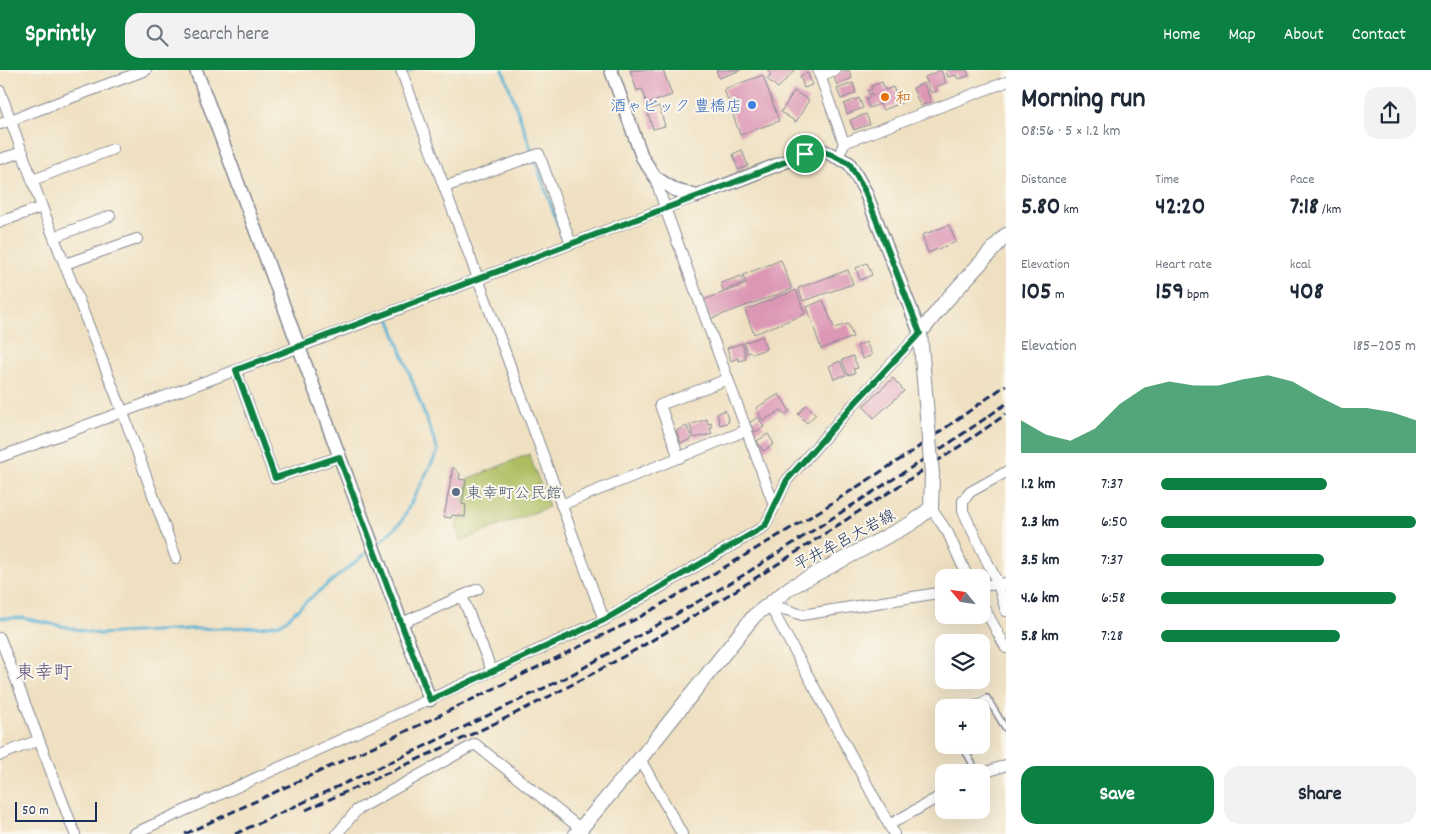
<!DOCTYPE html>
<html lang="en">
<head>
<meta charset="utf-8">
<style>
	body { margin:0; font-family:Dekko,"Klee One",sans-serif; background:#f2f2f3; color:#1f2937; height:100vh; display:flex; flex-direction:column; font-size:19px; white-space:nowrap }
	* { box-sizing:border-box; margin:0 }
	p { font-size:16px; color:#747a83 }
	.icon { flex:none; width:28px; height:28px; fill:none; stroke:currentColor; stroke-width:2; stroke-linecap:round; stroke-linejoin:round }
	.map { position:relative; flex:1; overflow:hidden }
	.drawer { display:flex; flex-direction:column; background:#fff; width:425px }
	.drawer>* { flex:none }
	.needle { width:32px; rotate:299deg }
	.controls { position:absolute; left:935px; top:499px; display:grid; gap:10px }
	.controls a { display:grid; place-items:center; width:55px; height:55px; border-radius:10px; background:#fff; box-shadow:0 5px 20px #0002; font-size:25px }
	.scale { position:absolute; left:15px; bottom:12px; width:82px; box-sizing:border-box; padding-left:5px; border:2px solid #1b2f5e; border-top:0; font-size:14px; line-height:18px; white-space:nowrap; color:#1b2f5e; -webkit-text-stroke:4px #fbf7ec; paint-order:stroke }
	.pin { position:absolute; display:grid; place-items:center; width:42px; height:42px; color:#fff; margin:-21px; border:2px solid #fff; border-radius:50%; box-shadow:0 1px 5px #0007 }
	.round { display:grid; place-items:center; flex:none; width:52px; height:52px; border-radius:15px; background:#f2f2f3 }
	.headline { display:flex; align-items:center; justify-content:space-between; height:85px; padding:0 15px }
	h1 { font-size:28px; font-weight:800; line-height:38px }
	.metrics { display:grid; grid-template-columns:repeat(3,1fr); gap:8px; height:85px; padding:5px 15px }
	.metrics div { display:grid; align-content:center }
	.metrics b { font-size:25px; font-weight:800 }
	.metrics small { font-size:14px; font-weight:400 }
	.metrics p { font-size:14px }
	.chart { height:140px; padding:10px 15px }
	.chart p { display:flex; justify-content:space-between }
	.chart svg { width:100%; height:90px; margin-top:5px; fill:#0b8043; opacity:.7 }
	.action { display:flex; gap:10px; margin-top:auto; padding:10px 15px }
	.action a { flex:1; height:58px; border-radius:15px; background:#0b8043; color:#fff; font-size:20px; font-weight:800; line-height:58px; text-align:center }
	.action a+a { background:#f2f2f3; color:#1f2937 }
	ul { padding:0 15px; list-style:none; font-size:16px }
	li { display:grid; grid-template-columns:80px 60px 1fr; align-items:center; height:38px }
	li i { height:12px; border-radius:6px; background:#0b8043 }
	header { display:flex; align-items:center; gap:30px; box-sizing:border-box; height:70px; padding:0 25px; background:#0b8043; color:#fff }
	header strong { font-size:24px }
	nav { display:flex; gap:28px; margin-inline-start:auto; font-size:18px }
	.search { width:350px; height:45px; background:#f2f2f3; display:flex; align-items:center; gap:12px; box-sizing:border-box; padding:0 18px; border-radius:15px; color:#747a83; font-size:19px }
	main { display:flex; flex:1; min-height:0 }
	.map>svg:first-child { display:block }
	.green { fill:#adbd5f; stroke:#64765e }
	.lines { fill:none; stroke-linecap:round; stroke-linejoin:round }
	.stream { stroke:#56b0d3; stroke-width:3 }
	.building { fill:#dc97b5 }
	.service-casing { stroke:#858890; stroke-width:8 }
	.minor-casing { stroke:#858890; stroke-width:12 }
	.tertiary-casing { stroke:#858890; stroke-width:15 }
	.secondary-casing { stroke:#858890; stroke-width:16 }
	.service { stroke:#fff; stroke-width:5 }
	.minor { stroke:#fff; stroke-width:10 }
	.tertiary { stroke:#fff; stroke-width:12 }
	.secondary { stroke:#fff; stroke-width:14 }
	.rail { stroke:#1b2f5e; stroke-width:3; stroke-dasharray:8 4; stroke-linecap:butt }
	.secondary-bridge-casing { stroke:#858890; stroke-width:16; stroke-linecap:butt }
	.secondary-bridge { stroke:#fff; stroke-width:14 }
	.route-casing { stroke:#fff; stroke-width:10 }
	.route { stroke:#0b8043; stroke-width:6 }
	.food-dot { fill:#e8710a; stroke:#fbf7ec; stroke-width:2 }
	.shop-dot { fill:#3f7fe0; stroke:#fbf7ec; stroke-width:2 }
	.service-dot { fill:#5c6f8a; stroke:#fbf7ec; stroke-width:2 }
	.labels { text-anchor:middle; stroke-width:4; stroke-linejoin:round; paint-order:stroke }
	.food-label { font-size:16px; fill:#c56008; stroke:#fbf7ec; text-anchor:start }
	.shop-label { font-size:16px; fill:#366cbe; stroke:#fbf7ec; text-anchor:end }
	.service-label { font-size:16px; fill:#4e5e75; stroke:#fbf7ec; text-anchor:start }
	.street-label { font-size:16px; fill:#1b2f5e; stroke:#fbf7ec }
	.quarter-label { font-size:19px; fill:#5f537c; stroke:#fbf7ec }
</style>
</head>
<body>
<header>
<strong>Sprintly</strong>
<div class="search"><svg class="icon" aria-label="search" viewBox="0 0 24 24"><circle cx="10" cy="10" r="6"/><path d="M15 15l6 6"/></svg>Search here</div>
<nav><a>Home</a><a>Map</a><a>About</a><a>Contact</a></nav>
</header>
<main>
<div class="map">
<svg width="1006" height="764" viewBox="0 0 1006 764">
	<rect width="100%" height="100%" fill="#fbf7ec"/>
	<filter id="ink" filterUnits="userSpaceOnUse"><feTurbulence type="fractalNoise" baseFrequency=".02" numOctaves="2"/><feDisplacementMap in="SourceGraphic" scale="10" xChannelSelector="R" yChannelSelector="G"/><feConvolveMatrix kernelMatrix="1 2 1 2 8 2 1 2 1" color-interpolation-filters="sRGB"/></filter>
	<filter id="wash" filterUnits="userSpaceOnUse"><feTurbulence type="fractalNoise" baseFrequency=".0096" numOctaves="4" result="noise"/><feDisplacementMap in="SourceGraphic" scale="20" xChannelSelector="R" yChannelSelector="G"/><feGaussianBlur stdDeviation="1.12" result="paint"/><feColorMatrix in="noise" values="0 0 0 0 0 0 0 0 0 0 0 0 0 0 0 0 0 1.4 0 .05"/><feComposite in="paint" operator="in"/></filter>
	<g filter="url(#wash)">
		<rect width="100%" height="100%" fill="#efe0c1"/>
		<polygon class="green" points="529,384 549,437 460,471 456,456 468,409"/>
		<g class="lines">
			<g class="stream">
				<polyline points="407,0 407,2 412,0"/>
				<polyline points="503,0 563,169"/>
				<polyline points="377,475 401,452 438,381 388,245"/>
				<polyline points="0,548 23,548 99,564 190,559 262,557 280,554 287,549 307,531 370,480"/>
			</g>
		</g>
		<g id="blocks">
			<g class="building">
				<polygon points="630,0 663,0 672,25 647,34 642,19 637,21"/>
				<polygon points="716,0 741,0 719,8"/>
				<polygon points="767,0 795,0 778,18 767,9 771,4"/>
				<polygon points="846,0 849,0 852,8 837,15 833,5"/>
				<polygon points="941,0 946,13 935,17 937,21 931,23 925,7"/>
				<polygon points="946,0 967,0 969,6 958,9 956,5 948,7"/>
				<polygon points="808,3 812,15 804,18 800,6"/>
				<polygon points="763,5 779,51 740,65 724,19"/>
				<polygon points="882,12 885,20 893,17 895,22 898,21 902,33 883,40 880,34 869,38 866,28 873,26 872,23 869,25 868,21 872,19 871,16"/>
				<polygon points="853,13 856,23 841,29 837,19"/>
				<polygon points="924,13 931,32 920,36 913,18"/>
				<polygon points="794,21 809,30 796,52 781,42"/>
				<polygon points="859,28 863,38 847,44 844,34"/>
				<polygon points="659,36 665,56 653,59 647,40"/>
				<polygon points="866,44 870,54 854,60 850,50"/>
				<polygon points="742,80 748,96 738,100 733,84"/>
				<polygon points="949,155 956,172 928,183 922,165"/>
				<polygon points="781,190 792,219 710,249 703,230 746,214 743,205"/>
				<polygon points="867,193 872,205 860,210 856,198"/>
				<polygon points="848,200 853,214 803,231 798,218"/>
				<polygon points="741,206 743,213 723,221 721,213"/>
				<polygon points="796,220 805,244 754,264 745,240"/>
				<polygon points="823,230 834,258 848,254 853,267 821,279 807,237"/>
				<polygon points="762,266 766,279 752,284 751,282 747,283 744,273"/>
				<polygon points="866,272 872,285 863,289 857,276"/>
				<polygon points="742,273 746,289 739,291 738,288 731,291 727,278"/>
				<polygon points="853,286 858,298 853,299 855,303 848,305 842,290"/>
				<polygon points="840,291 846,305 834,309 829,296"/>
				<polygon points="893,308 904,321 874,348 863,336"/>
				<polygon points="779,324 790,341 784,345 781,340 763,351 756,338"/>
				<polygon points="806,335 816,344 807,353 798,344"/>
				<polygon points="725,340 729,352 720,355 717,344"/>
				<polygon points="758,347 764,357 755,362 749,353"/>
				<polygon points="707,349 708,354 711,353 712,358 710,359 712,364 694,368 690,355"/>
				<polygon points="687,356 692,369 681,373 676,361"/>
				<polygon points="768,364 774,374 763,381 757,371"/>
				<polygon points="453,397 460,404 459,409 466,410 462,434 466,435 465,447 452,445 451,448 444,447"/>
			</g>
		</g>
	</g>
	<g filter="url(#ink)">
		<use href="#blocks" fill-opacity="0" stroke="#858890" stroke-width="1"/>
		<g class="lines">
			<defs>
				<g id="service">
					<polyline points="970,638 987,628 1006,659"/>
					<polyline points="962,675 977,702"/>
				</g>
				<g id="minor">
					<polyline points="401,0 604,550"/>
					<polyline points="818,0 844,73"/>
					<polyline points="820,6 835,0"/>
					<polyline points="0,21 42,137 123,343 176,488"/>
					<polyline points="0,54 146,0"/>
					<polyline points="838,88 844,73 1006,12"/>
					<polyline points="0,89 23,82"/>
					<polyline points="655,107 665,138 774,435"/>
					<polyline points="33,110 113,79"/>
					<polyline points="444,117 539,84 571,174"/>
					<polyline points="0,152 42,137"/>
					<polyline points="54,167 110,146"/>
					<polyline points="65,194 137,169"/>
					<polyline points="236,301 275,408 339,387"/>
					<polyline points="0,387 299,277 697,126"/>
					<polyline points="679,388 660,335 728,309"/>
					<polyline points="1006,402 970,422 963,431 963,441 998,514 1006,541"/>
					<polyline points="561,435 747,360"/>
					<polyline points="931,438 948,463 968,508"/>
					<polyline points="981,516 1006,513"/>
					<polyline points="462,526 478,519"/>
					<polyline points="981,532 1006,578"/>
					<polyline points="769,534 894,764"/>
					<polyline points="769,534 802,545 944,522"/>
					<polyline points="402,553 462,526 492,601"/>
					<polyline points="0,568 39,670"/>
					<polyline points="0,685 39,670 75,764"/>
					<polyline points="640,689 682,764"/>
					<polyline points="981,704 1006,695"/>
					<polyline points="889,755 944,724"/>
					<polyline points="133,764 604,550 765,456 787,410 853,335 920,263"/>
					<polyline points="337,764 357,740 475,674 581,759"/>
				</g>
				<g id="tertiary">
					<polyline points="196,0 430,630"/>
					<polyline points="611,0 642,87 655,107 675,120 697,126 805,84 824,81 849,93 865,121 920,263"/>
				</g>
				<g id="secondary">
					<polyline points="920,263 944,233 1006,165"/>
					<polyline points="576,764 640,689 754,546 791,517 912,453 931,438 932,404"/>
				</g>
			</defs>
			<use href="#service" class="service-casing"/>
			<use href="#minor" class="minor-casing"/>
			<use href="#tertiary" class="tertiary-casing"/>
			<use href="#secondary" class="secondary-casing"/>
			<use href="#service" class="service"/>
			<use href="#minor" class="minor"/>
			<use href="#tertiary" class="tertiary"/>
			<use href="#secondary" class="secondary"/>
			<g class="rail">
				<path d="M 306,740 C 389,702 472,666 552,625 C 659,570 761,506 861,440 C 910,409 959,378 1006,344"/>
				<polyline points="185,764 428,651 640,547 815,444 910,383 1006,315"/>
				<polyline points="235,764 421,678 571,605 742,506 951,372 1006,334"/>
			</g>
			<defs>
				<polyline id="secondary-bridge" points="920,263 932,404"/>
			</defs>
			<use href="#secondary-bridge" class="secondary-bridge-casing"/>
			<use href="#secondary-bridge" class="secondary-bridge"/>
		</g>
	</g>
	<g class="lines" filter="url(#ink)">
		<defs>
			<polygon id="route" points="824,81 849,93 865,121 920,263 853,335 787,410 765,456 604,550 430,630 339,387 275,408 236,300 730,114 805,84"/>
		</defs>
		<use href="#route" class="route-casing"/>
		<use href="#route" class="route"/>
	</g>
	<circle class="food-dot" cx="885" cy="27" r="5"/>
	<circle class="shop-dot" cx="752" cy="35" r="5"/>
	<circle class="service-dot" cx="456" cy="422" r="5"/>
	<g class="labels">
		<g class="food-label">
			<text x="895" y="33">和</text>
		</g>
		<g class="shop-label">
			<text x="742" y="41">酒ゃビック 豊橋店</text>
		</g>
		<g class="service-label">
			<text x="466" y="428">東幸町公民館</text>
		</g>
		<g class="street-label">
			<text transform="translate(844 469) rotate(-28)" y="6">平井牟呂大岩線</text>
		</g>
		<g class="quarter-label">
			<text x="44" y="608">東幸町</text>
		</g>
	</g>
</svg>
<div class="controls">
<a><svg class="needle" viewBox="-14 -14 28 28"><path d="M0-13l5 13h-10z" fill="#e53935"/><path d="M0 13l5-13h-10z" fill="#747a83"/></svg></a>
<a><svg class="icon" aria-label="layers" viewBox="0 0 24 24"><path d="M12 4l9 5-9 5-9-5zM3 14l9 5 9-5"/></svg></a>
<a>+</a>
<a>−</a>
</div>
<div class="scale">50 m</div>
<div class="pin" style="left:805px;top:84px;background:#1e9e55"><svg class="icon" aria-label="arrive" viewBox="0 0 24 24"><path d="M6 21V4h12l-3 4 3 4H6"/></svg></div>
</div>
<section class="drawer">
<div class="headline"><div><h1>Morning run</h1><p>08:56 · 5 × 1.2 km</p></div><a class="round"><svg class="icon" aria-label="share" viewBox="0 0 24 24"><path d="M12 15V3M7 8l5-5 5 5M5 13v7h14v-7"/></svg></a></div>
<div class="metrics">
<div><p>Distance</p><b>5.80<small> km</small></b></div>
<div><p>Time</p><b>42:20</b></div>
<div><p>Pace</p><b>7:18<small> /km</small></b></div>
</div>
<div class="metrics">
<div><p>Elevation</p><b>105<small> m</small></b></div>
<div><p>Heart rate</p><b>159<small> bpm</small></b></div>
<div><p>kcal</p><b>408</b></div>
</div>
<div class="chart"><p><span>Elevation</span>185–205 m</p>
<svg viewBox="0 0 160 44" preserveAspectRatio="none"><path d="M0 44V28L10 35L20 38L30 32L40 20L50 12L60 9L70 11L80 11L90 8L100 6L110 9L120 16L130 22L140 22L150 24L160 28V44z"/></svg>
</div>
<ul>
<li><b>1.2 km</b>7:37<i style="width:65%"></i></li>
<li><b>2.3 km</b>6:50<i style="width:100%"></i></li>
<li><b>3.5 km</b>7:37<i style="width:64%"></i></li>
<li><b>4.6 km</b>6:58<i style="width:92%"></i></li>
<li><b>5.8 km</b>7:28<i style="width:70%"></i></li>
</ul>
<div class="action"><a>Save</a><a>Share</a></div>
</section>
</main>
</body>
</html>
